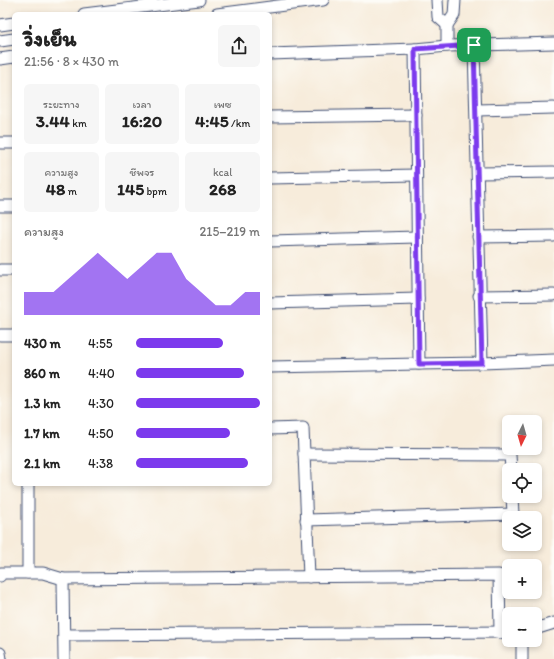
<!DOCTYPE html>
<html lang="th">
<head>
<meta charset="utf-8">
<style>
	body { margin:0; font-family:Itim,"Playpen Sans Thai",sans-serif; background:#f6f6f6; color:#222; height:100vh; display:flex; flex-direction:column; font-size:15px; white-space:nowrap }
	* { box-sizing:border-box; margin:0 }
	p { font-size:13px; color:#767676 }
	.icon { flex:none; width:22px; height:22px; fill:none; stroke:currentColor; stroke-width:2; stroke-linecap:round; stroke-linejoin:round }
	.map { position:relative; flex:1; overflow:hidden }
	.details { position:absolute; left:12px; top:12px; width:260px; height:474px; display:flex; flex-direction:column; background:#fff; border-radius:6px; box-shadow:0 2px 6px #0003 }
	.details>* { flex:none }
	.needle { width:26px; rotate:185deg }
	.tools { position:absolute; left:502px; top:415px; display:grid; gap:8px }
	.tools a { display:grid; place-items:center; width:40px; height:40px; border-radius:6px; background:#fff; box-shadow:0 2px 6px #0003; font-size:20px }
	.pin { position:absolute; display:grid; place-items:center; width:34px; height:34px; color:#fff; margin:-17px; border-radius:8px; box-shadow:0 2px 6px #0006 }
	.round { display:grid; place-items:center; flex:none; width:42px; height:42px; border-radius:6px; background:#f6f6f6 }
	.headline { display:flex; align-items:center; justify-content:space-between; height:68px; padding:0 12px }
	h1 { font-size:22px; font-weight:800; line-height:30px }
	.metrics { display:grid; grid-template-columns:repeat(3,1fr); gap:6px; height:68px; padding:4px 12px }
	.metrics div { display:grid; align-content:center; border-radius:6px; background:#f6f6f6; text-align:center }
	.metrics b { font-size:17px; font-weight:800 }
	.metrics small { font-size:11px; font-weight:400 }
	.metrics p { font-size:11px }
	.chart { height:112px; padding:8px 12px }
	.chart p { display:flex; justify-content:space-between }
	.chart svg { width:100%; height:72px; margin-top:4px; fill:#7c3aed; opacity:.7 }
	ul { padding:0 12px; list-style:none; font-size:13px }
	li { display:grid; grid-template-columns:64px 48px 1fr; align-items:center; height:30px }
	li i { height:10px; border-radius:5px; background:#7c3aed }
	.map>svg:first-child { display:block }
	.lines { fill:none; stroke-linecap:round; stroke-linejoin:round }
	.street-casing { stroke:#3c4b71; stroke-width:13 }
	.street { stroke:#fff; stroke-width:11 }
	.route-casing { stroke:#fff; stroke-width:8 }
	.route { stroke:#7c3aed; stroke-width:5 }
</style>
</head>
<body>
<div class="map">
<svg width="554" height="659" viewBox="0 0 554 659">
	<rect width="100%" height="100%" fill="#fdfcf7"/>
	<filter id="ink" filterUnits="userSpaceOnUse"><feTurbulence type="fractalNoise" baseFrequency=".025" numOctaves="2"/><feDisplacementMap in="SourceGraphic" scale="8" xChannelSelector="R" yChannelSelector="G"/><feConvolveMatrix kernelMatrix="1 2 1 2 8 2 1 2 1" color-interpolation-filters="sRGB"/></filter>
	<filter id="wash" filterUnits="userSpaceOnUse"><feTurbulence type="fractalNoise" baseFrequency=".012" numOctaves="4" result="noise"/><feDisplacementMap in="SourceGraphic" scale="16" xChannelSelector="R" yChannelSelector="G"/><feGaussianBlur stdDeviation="0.9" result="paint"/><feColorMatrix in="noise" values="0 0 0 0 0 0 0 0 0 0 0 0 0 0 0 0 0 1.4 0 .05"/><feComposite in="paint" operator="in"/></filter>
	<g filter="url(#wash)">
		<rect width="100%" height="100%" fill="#f7ecdb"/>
	</g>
	<g filter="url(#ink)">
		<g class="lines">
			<defs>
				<g id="street">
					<polyline points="437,0 438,17 447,25 454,15 455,0"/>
					<polyline points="84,14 199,0"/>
					<polyline points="217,14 323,0"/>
					<polyline points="0,25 14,23"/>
					<polyline points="447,25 447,46"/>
					<polyline points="0,41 14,39"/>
					<polyline points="554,43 447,46 415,49 419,364 482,363 554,360"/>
					<polyline points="474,45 482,363"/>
					<polyline points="270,54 415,49"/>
					<polyline points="0,59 14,57"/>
					<polyline points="477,110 554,108"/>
					<polyline points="270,117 416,115"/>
					<polyline points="0,143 14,143"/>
					<polyline points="478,173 554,172"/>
					<polyline points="270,178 416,175"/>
					<polyline points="0,206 14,206"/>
					<polyline points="478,237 554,236"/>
					<polyline points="270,241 417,237"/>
					<polyline points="0,270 14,270"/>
					<polyline points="479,296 554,295"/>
					<polyline points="270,303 418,299"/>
					<polyline points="0,335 14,335"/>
					<polyline points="270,367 419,364"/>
					<polyline points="270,429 303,428 309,577"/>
					<polyline points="304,454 510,455 511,470"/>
					<polyline points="28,484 28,573"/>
					<polyline points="306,520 513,514 512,496"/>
					<polyline points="0,576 1,573 43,573 63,579 64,659"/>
					<polyline points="63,579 499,575 500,633"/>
					<polyline points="535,629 554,623"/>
					<polyline points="65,635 509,632"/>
					<polyline points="522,640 522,659"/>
					<polyline points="0,653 1,659"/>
				</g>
			</defs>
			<use href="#street" class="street-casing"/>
			<use href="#street" class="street"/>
		</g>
	</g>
	<g class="lines" filter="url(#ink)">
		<defs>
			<polygon id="route" points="474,45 482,363 419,364 415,49"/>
		</defs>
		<use href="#route" class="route-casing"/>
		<use href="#route" class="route"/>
	</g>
</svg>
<div class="tools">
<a><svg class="needle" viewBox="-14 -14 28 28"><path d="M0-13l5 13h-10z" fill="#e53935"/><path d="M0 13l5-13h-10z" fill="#767676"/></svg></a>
<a><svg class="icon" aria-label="locate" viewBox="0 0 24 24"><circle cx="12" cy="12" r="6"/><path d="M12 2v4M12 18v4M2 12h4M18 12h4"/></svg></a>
<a><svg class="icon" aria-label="layers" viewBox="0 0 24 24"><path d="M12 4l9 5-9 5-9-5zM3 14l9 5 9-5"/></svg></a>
<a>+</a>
<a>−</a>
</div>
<div class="pin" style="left:474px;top:45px;background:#1e9e55"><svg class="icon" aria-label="arrive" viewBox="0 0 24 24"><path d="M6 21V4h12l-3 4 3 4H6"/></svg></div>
<section class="details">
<div class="headline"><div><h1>วิ่งเย็น</h1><p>21:56 · 8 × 430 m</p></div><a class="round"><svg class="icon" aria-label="share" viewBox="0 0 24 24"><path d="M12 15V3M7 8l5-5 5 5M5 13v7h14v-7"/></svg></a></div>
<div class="metrics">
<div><p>ระยะทาง</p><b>3.44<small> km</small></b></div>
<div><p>เวลา</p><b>16:20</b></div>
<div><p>เพซ</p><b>4:45<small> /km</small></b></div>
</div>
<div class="metrics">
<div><p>ความสูง</p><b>48<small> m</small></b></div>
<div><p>ชีพจร</p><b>145<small> bpm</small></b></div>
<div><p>kcal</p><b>268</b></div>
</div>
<div class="chart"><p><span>ความสูง</span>215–219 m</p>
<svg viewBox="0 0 160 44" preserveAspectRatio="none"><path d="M0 44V30L10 30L20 30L30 22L40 14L50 6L60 14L70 22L80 14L90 6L100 6L110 22L120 30L130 38L140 38L150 30L160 30V44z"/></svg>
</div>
<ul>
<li><b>430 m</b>4:55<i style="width:70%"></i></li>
<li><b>860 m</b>4:40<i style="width:87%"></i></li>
<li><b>1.3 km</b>4:30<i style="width:100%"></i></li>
<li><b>1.7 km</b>4:50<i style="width:76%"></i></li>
<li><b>2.1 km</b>4:38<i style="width:90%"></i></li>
</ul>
</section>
</div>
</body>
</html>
